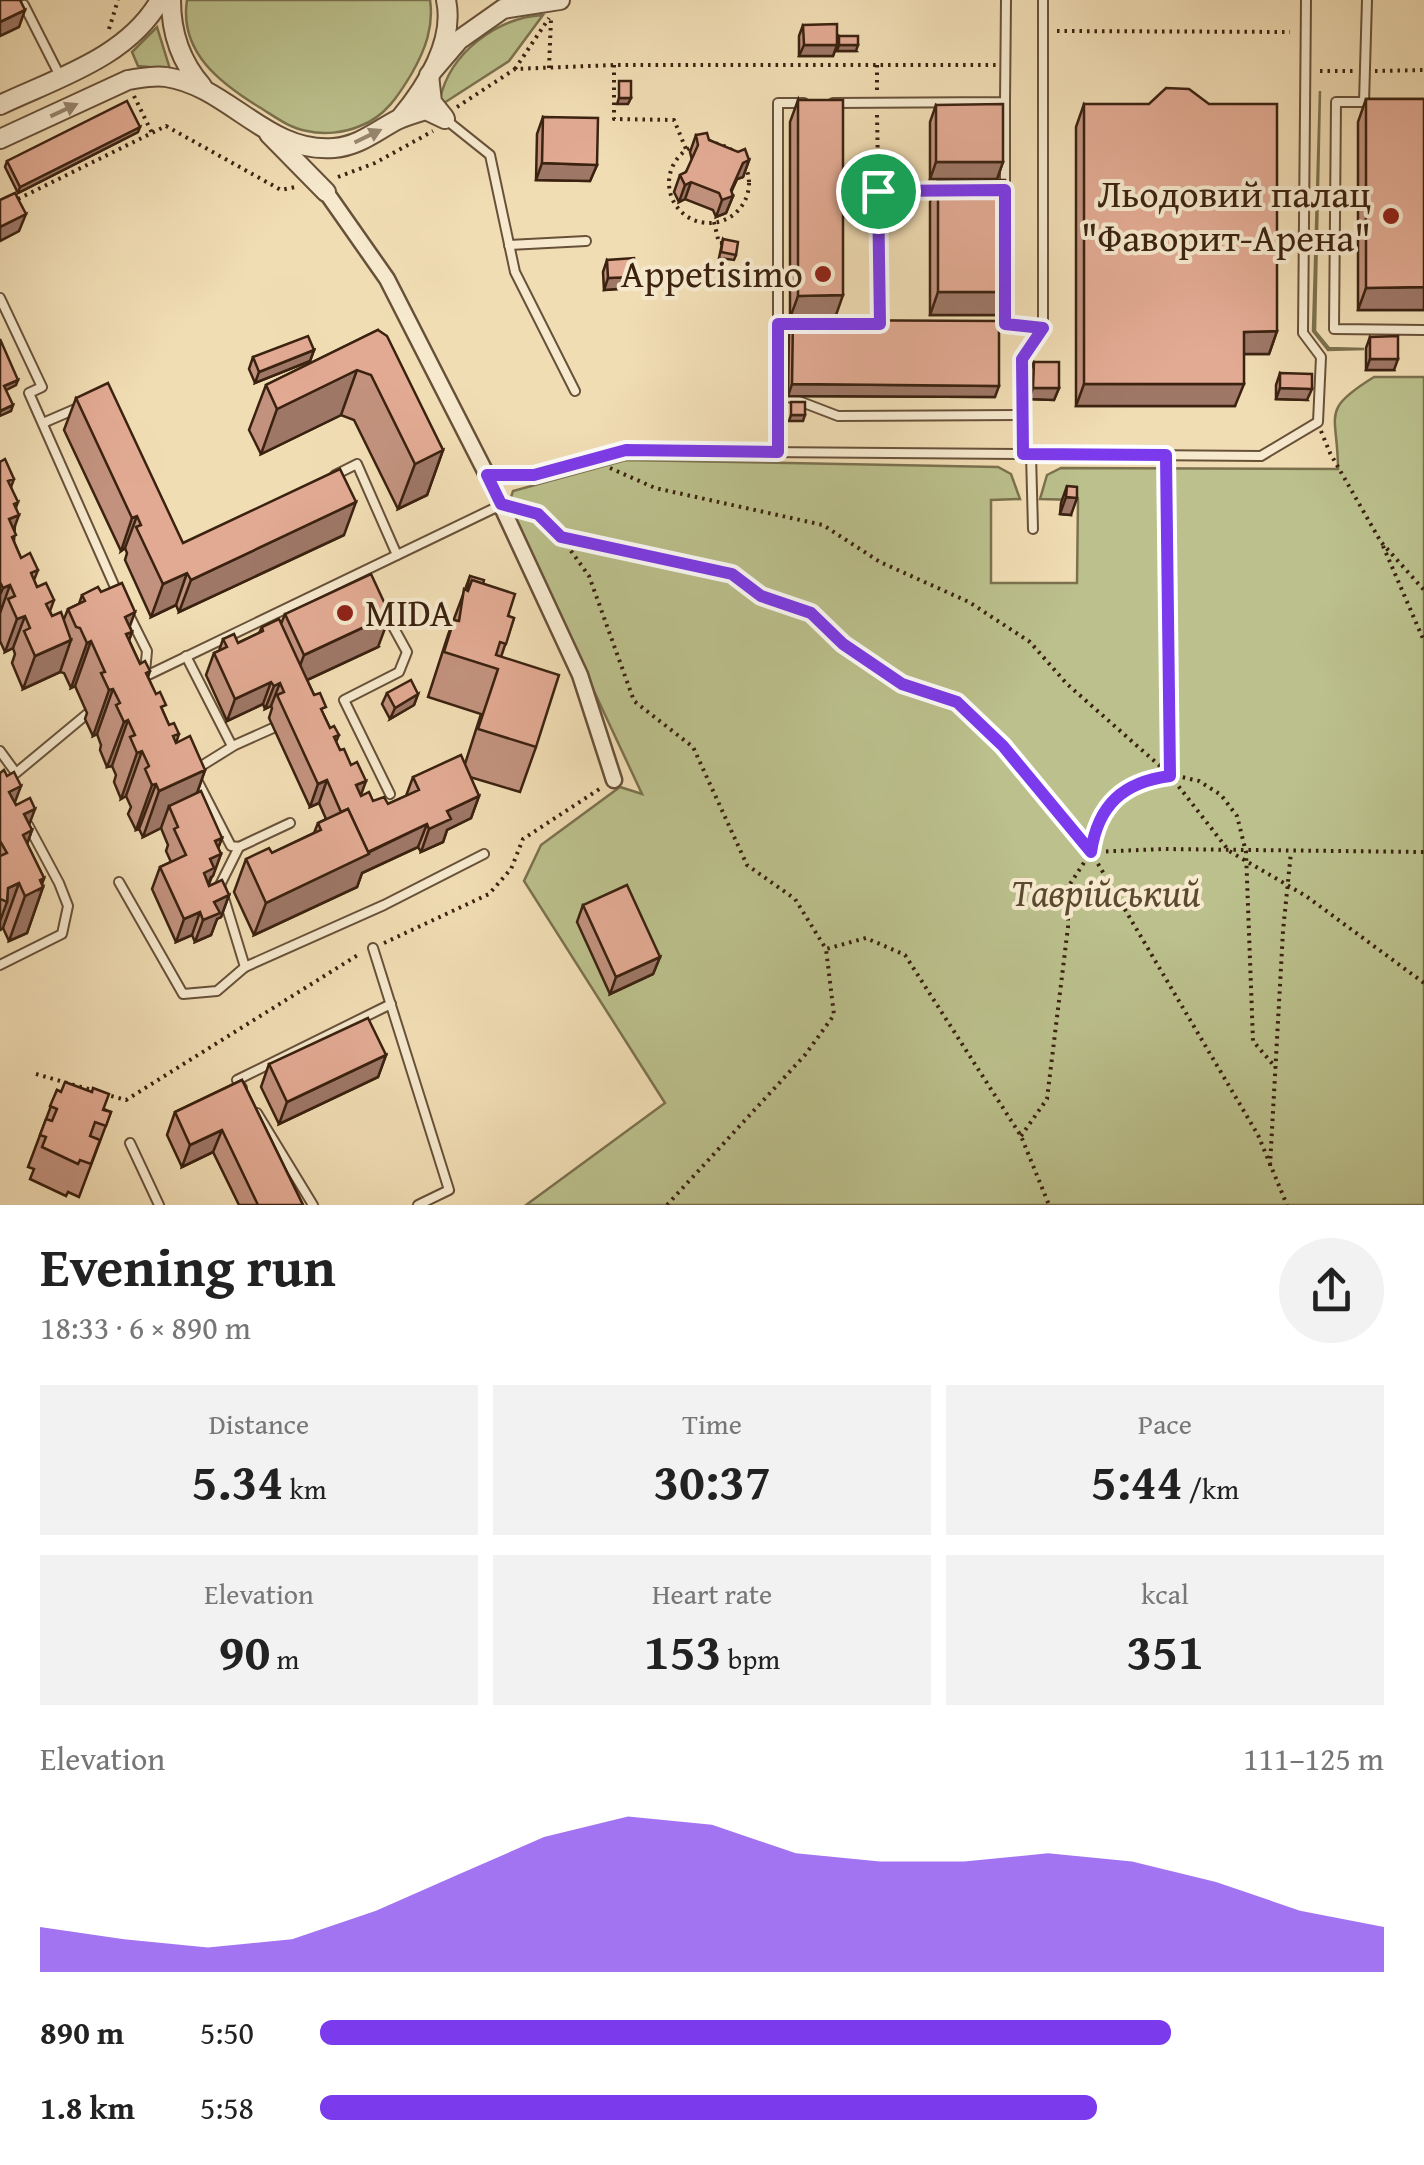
<!DOCTYPE html>
<html lang="en">
<head>
<meta charset="utf-8">
<style>
	body { margin:0; font-family:"Gentium Book Plus",serif; background:#f2f2f2; color:#222; height:100vh; display:flex; flex-direction:column; font-size:38px; white-space:nowrap }
	* { box-sizing:border-box; margin:0 }
	p { font-size:32px; color:#767676 }
	.icon { flex:none; width:55px; height:55px; fill:none; stroke:currentColor; stroke-width:2; stroke-linecap:round; stroke-linejoin:round }
	.map { position:relative; height:1205px; overflow:hidden }
	.drawer { display:flex; flex-direction:column; background:#fff; flex:1 }
	.drawer>* { flex:none }
	.pin { position:absolute; display:grid; place-items:center; width:85px; height:85px; color:#fff; margin:-42px; border:5px solid #fff; border-radius:50%; box-shadow:0 2px 10px #0007 }
	.round { display:grid; place-items:center; flex:none; width:105px; height:105px; border-radius:52px; background:#f2f2f2 }
	.head { display:flex; align-items:center; justify-content:space-between; height:170px; padding:0 40px }
	h1 { font-size:55px; font-weight:700; line-height:75px }
	.figures { display:grid; grid-template-columns:repeat(3,1fr); gap:15px; height:170px; padding:10px 40px }
	.figures div { display:grid; align-content:center; border-radius:0px; background:#f2f2f2; text-align:center }
	.figures b { font-size:50px; font-weight:700 }
	.figures small { font-size:28px; font-weight:400 }
	.figures p { font-size:28px }
	.chart { height:280px; padding:20px 40px }
	.chart p { display:flex; justify-content:space-between }
	.chart svg { width:100%; height:180px; margin-top:10px; fill:#7c3aed; opacity:.7 }
	ul { padding:0 40px; list-style:none; font-size:32px }
	li { display:grid; grid-template-columns:160px 120px 1fr; align-items:center; height:75px }
	li i { height:25px; border-radius:12px; background:#7c3aed }
	.map>svg:first-child { display:block }
	.green { fill:#bbc08c; stroke:#7b714e; stroke-width:2.5 }
	.lines { fill:none; stroke-linecap:round; stroke-linejoin:round }
	.service-casing { stroke:#685139; stroke-width:12 }
	.minor-casing { stroke:#685139; stroke-width:19 }
	.tertiary-casing { stroke:#685139; stroke-width:22 }
	.path { stroke:#3b2210; stroke-width:4; stroke-dasharray:2.5 5; stroke-linecap:butt }
	.service { stroke:#f6e9ce; stroke-width:8 }
	.minor { stroke:#f6e9ce; stroke-width:14 }
	.tertiary { stroke:#f6e9ce; stroke-width:18 }
	.wall { fill:#c2927e; stroke:#3b2210; stroke-width:2.5 }
	.shaded-wall { fill:#9e7767; stroke:#3b2210; stroke-width:2.5 }
	.building { fill:#e2aa93; stroke:#3b2210; stroke-width:2.5 }
	.oneway { fill:#98866f }
	.route-casing { stroke:#fff; stroke-width:20 }
	.route { stroke:#7c3aed; stroke-width:12 }
	.poi-dot { fill:#8f2418; stroke:#f6e9ce; stroke-width:4 }
	.labels { text-anchor:middle; stroke-width:8; stroke-linejoin:round; paint-order:stroke }
	.poi-label { font-size:38px; fill:#3b2210; stroke:#f6e9ce; text-anchor:end }
	.park-label { font-size:38px; font-style:italic; fill:#5b4a2f; stroke:#f6e9ce }
</style>
</head>
<body>
<div class="map">
<svg width="1424" height="1205" viewBox="0 0 1424 1205">
	<rect width="100%" height="100%" fill="#f1ddb4"/>
	<filter id="stains"><feTurbulence type="fractalNoise" baseFrequency=".002" numOctaves="4"/><feColorMatrix values="0 0 0 0 .2 0 0 0 0 .09 0 0 0 0 .02 0 0 0 .5 -.17"/></filter>
	<radialGradient id="worn" r=".72"><stop offset=".6" stop-color="#630" stop-opacity="0"/><stop offset="1" stop-color="#630" stop-opacity=".3"/></radialGradient>
	<g class="green">
		<path d="M 187,0 L 430,0 C 434,27 425,50 412,73 C 399,95 385,117 360,126 C 344,133 323,135 307,131 C 289,128 274,116 259,107 C 220,83 179,52 187,0 Z"/>
		<path d="M 543,15 L 509,61 L 444,103 L 440,99 C 450,53 496,18 543,15 Z"/>
		<polygon points="157,27 170,69 138,66 132,52"/>
		<polygon points="1320,91 1315,331 1329,348 1364,349 1328,350 1313,331"/>
		<path d="M 1374,377 L 1424,377 L 1424,1205 L 526,1205 L 665,1103 L 524,881 L 541,845 L 620,787 L 642,794 L 508,507 L 513,491 L 626,460 L 998,467 L 1011,474 L 1020,499 L 991,500 L 991,583 L 1077,583 L 1078,500 L 1040,499 L 1047,475 L 1061,468 L 1338,469 C 1338,413 1319,411 1374,377 Z"/>
	</g>
	<g class="lines">
		<defs>
			<g id="service">
				<polyline points="1367,0 1364,102 1336,102 1334,329 1424,330"/>
				<polyline points="24,5 60,76"/>
				<polyline points="1005,102 1005,324"/>
				<polyline points="833,103 1005,102 1006,0"/>
				<polyline points="445,119 490,155 515,272 575,391"/>
				<polyline points="509,245 586,241"/>
				<polyline points="0,298 42,387 29,393 118,594"/>
				<polyline points="778,393 838,416 1022,415"/>
				<polyline points="43,423 80,407"/>
				<polyline points="778,452 778,103 804,103"/>
				<polyline points="1023,454 1022,359 1043,328 1043,0"/>
				<polyline points="1031,454 1033,529"/>
				<polyline points="335,475 357,464 397,555"/>
				<polyline points="487,475 534,475 627,451 1261,456 1318,422 1321,357 1303,333 1306,0"/>
				<polyline points="384,610 407,652 399,672 344,700 390,794"/>
				<polyline points="129,615 147,651 145,672"/>
				<polyline points="186,656 232,746"/>
				<polyline points="144,677 501,505"/>
				<polyline points="0,751 16,773 87,714"/>
				<polyline points="198,768 235,745 273,728"/>
				<polyline points="196,778 231,846 239,847 290,823"/>
				<polyline points="239,847 220,885 245,967 384,905 484,854"/>
				<polyline points="119,882 183,994 217,991 245,967"/>
				<polyline points="373,948 449,1190 418,1205"/>
				<polyline points="0,965 62,934 68,906 59,883 28,825"/>
				<polyline points="242,1088 237,1080 391,1004"/>
				<polyline points="257,1113 313,1205"/>
				<polyline points="130,1143 159,1205"/>
			</g>
			<polyline id="minor" points="326,192 387,279 487,475 580,675 614,780"/>
			<g id="tertiary">
				<path d="M 171,0 C 171,33 181,62 202,86"/>
				<path d="M 0,105 C 57,78 128,57 160,0"/>
				<path d="M 401,117 C 426,87 455,41 446,0"/>
				<polyline points="444,117 432,102 429,75 459,40 503,9 560,0"/>
				<polyline points="269,134 326,192"/>
				<path d="M 0,139 L 128,80 C 141,78 154,75 166,77 C 228,86 268,154 334,148 C 359,146 376,131 397,120 C 406,116 416,113 426,110 L 445,119"/>
			</g>
		</defs>
		<use href="#service" class="service-casing"/>
		<use href="#minor" class="minor-casing"/>
		<use href="#tertiary" class="tertiary-casing"/>
		<g class="path">
			<polyline points="109,29 118,0"/>
			<polyline points="1057,31 1290,32"/>
			<polyline points="614,65 614,119 674,120 686,149"/>
			<polyline points="549,68 551,19"/>
			<polyline points="515,69 549,18"/>
			<polyline points="1320,71 1355,71"/>
			<polyline points="1375,71 1424,70"/>
			<polyline points="877,90 877,65"/>
			<polyline points="134,96 152,133"/>
			<polyline points="457,107 515,69 614,65 996,65"/>
			<polyline points="877,115 881,324"/>
			<circle cx="709" cy="183" r="40"/>
			<polyline points="338,177 375,163 433,131"/>
			<polyline points="880,191 936,190"/>
			<polyline points="18,199 166,126 281,190 295,187"/>
			<polyline points="714,222 719,243 723,243"/>
			<polyline points="1321,431 1330,453 1381,542 1424,590"/>
			<polyline points="1166,465 1169,774"/>
			<polyline points="610,468 655,488 823,525 880,562 969,602 1030,642 1067,684 1169,774 1229,851 1306,896 1424,983"/>
			<polyline points="520,510 538,515 561,537 589,576 634,701 693,747 747,865 795,899 826,949 866,938 905,955 1021,1136 1049,1205"/>
			<polyline points="561,537 731,574 761,596 811,613 843,644 902,684 957,703 1003,746 1091,852 1258,1135 1287,1205"/>
			<polyline points="1383,546 1424,641"/>
			<polyline points="1091,852 1164,849 1424,852"/>
			<polyline points="384,943 489,894 511,869 523,839 601,788"/>
			<polyline points="36,1074 95,1091"/>
			<polyline points="104,1094 126,1100 361,953"/>
			<polyline points="1021,1136 1047,1099 1068,927 1068,887 1091,852 1094,833 1105,809 1124,790 1147,778 1173,775 1199,781 1221,795 1237,816 1246,852 1253,1041 1276,1068"/>
			<polyline points="1270,1166 1283,931 1291,852"/>
			<polyline points="667,1205 805,1055 834,1015 826,949"/>
		</g>
		<use href="#service" class="service"/>
		<use href="#minor" class="minor"/>
		<use href="#tertiary" class="tertiary"/>
	</g>
	<g class="wall">
		<polygon points="803,25 837,42 839,36 856,51 837,51 837,45 833,56 799,56 799,36"/>
		<polygon points="1366,99 1424,99 1424,310 1358,310 1358,122"/>
		<polygon points="798,100 835,318 790,318 790,122"/>
		<polygon points="1084,104 1277,331 1269,354 1244,354 1235,406 1076,406 1076,127"/>
		<polygon points="936,105 1003,162 997,179 930,179 930,122"/>
		<polygon points="543,117 597,165 590,181 536,180 537,134"/>
		<polygon points="138,132 18,193 5,167 7,161"/>
		<polygon points="696,135 709,140 749,160 743,177 737,179 731,192 733,196 726,213 716,217 713,210 685,199 679,202 674,192 680,175 686,172 692,160 690,152"/>
		<polygon points="938,180 1005,292 997,315 930,315 930,202"/>
		<polygon points="723,239 736,255 734,260 719,258"/>
		<polygon points="607,260 631,288 604,290 603,272"/>
		<polygon points="793,320 995,397 788,396 789,331"/>
		<polygon points="378,330 443,450 427,495 398,509 354,420 341,415 261,454 249,430 266,385"/>
		<polygon points="1370,337 1394,370 1366,370 1366,348"/>
		<polygon points="314,350 310,361 255,383 249,369 253,357"/>
		<polygon points="1034,362 1059,388 1054,400 1029,399 1029,373"/>
		<polygon points="1280,373 1307,400 1276,399 1276,385"/>
		<polygon points="76,398 183,543 344,535 179,612 176,605 151,617 125,560 127,553 125,548 121,551 64,430"/>
		<polygon points="0,462 14,479 11,487 16,508 14,542 21,558 38,570 34,580 37,587 54,600 50,611 52,616 64,619 68,609 79,604 82,595 101,592 130,627 132,632 129,640 140,664 150,671 148,677 169,725 179,734 176,743 205,770 197,793 222,838 218,848 221,854 209,884 229,895 221,917 217,919 211,935 195,942 192,935 176,942 152,889 160,867 171,862 166,851 168,845 161,828 143,837 139,829 136,830 128,814 131,807 126,796 121,799 114,782 116,775 112,766 107,767 100,750 101,745 97,734 93,736 85,719 87,713 75,686 71,688 64,673 60,672 23,689 12,663 15,654 13,648 5,652 0,641"/>
		<polygon points="1067,486 1071,515 1060,514 1061,503"/>
		<polygon points="470,576 483,584 508,616 514,618 501,657 536,747 520,792 470,777 479,796 471,818 447,830 443,842 421,852 418,847 362,873 357,887 254,935 234,892 246,859 272,853 314,833 318,823 326,819 319,803 310,807 269,718 272,708 271,706 265,709 263,704 227,721 206,675 214,653 219,651 223,639 238,643 259,633 262,627 281,624 285,614 378,647 307,680 330,728 339,735 336,742 361,795 373,801 388,804 406,796 413,777 465,764 481,714 428,697 448,635"/>
		<polygon points="387,693 418,694 414,705 390,719 382,704"/>
		<polygon points="0,773 15,803 32,830 27,844 44,878 42,884 43,887 27,933 9,941 3,928 0,930"/>
		<polygon points="583,905 660,957 653,974 610,994 577,922"/>
		<polygon points="386,1055 378,1077 279,1124 261,1087 269,1064"/>
		<polygon points="242,1080 303,1205 239,1205 213,1152 182,1167 167,1135 175,1112"/>
		<polygon points="57,1090 111,1112 79,1197 68,1192 66,1196 30,1179 34,1169 28,1167"/>
	</g>
	<g class="shaded-wall">
		<polygon points="25,10 19,27 0,36 0,22"/>
		<polygon points="804,45 837,45 833,56 799,56"/>
		<polygon points="839,45 858,45 856,51 837,51"/>
		<polygon points="619,98 631,98 628,104 617,104"/>
		<polygon points="140,127 138,132 18,193 20,187"/>
		<polygon points="749,160 743,177 737,179 729,197 733,196 726,213 716,217 722,200 743,163"/>
		<polygon points="936,162 1003,162 997,179 930,179"/>
		<polygon points="542,163 597,165 590,181 536,180"/>
		<polygon points="691,182 685,199 679,202 685,185"/>
		<polygon points="26,214 19,231 0,241 0,227"/>
		<polygon points="635,277 631,288 604,290 608,278"/>
		<polygon points="1424,287 1424,310 1358,310 1366,288"/>
		<polygon points="938,292 1005,292 997,315 930,315"/>
		<polygon points="843,295 835,318 790,318 798,296"/>
		<polygon points="1277,331 1269,354 1235,354 1244,332"/>
		<polygon points="314,350 310,361 255,383 259,372"/>
		<polygon points="1370,359 1398,359 1394,370 1366,370"/>
		<polygon points="357,370 341,415 261,454 277,409"/>
		<polygon points="18,380 16,385 2,392 4,386"/>
		<polygon points="792,384 999,386 995,397 788,396"/>
		<polygon points="1084,384 1244,384 1235,406 1076,406"/>
		<polygon points="1033,388 1059,388 1054,400 1029,399"/>
		<polygon points="1280,388 1312,389 1307,400 1276,399"/>
		<polygon points="13,405 11,411 0,416 0,411"/>
		<polygon points="791,415 805,415 803,421 789,421"/>
		<polygon points="443,450 427,495 398,509 415,464"/>
		<polygon points="1066,497 1077,498 1071,515 1060,514"/>
		<polygon points="18,502 12,518 19,515 7,547 0,550 14,504"/>
		<polygon points="356,502 344,535 179,612 191,580"/>
		<polygon points="137,516 125,548 121,551 132,518"/>
		<polygon points="187,573 176,605 151,617 163,584"/>
		<polygon points="10,585 0,613 0,595 3,588"/>
		<polygon points="135,612 127,634 132,632 116,677 125,617"/>
		<polygon points="390,615 378,647 292,687 304,655"/>
		<polygon points="25,616 13,648 5,652 17,619"/>
		<polygon points="71,640 60,672 23,689 35,656"/>
		<polygon points="91,641 75,686 71,688 87,643"/>
		<polygon points="271,682 263,704 227,721 235,699"/>
		<polygon points="280,683 271,706 265,709 274,686"/>
		<polygon points="113,689 97,734 93,736 109,690"/>
		<polygon points="418,694 414,705 390,719 395,708"/>
		<polygon points="128,720 112,766 107,767 124,722"/>
		<polygon points="142,751 126,796 121,799 137,753"/>
		<polygon points="205,770 189,816 169,806 161,828 143,837 159,791"/>
		<polygon points="327,780 319,803 310,807 318,784"/>
		<polygon points="366,781 358,803 356,785"/>
		<polygon points="156,784 139,829 136,830 152,785"/>
		<polygon points="21,786 4,831 9,792"/>
		<polygon points="479,796 471,818 447,830 443,842 421,852 429,829 447,811"/>
		<polygon points="35,809 26,833 32,830 16,875 24,814"/>
		<polygon points="427,824 418,847 362,873 357,887 254,935 266,903"/>
		<polygon points="222,838 215,856 221,854 213,876 211,877 206,890 195,895 215,841"/>
		<polygon points="44,878 40,889 43,887 27,933 9,941 25,896 40,880"/>
		<polygon points="19,883 3,928 0,930 0,921 7,902 8,888"/>
		<polygon points="229,895 221,917 217,919 211,935 195,942 203,920 214,902"/>
		<polygon points="200,912 192,935 176,942 184,919"/>
		<polygon points="660,957 653,974 610,994 616,977"/>
		<polygon points="386,1055 378,1077 279,1124 287,1102"/>
		<polygon points="222,1130 213,1152 182,1167 190,1145"/>
	</g>
	<g class="building">
		<polygon points="0,0 20,0 25,10 0,22"/>
		<polygon points="837,24 837,45 804,45 803,25"/>
		<rect x="839" y="36" width="19" height="9"/>
		<rect x="619" y="81" width="12" height="17"/>
		<polygon points="1166,88 1189,89 1209,104 1277,104 1277,331 1244,332 1244,384 1084,384 1084,104 1149,104"/>
		<polygon points="1366,99 1424,99 1424,287 1366,288"/>
		<polygon points="798,100 843,100 843,295 798,296"/>
		<polygon points="127,101 140,127 20,187 7,161"/>
		<polygon points="1003,104 1003,162 936,162 936,105"/>
		<polygon points="543,117 598,118 597,165 542,163"/>
		<polygon points="707,133 709,140 738,152 745,149 749,160 743,163 731,190 733,196 722,200 719,193 691,182 685,185 680,175 686,172 698,145 696,135"/>
		<rect x="938" y="180" width="67" height="112"/>
		<polygon points="15,193 26,214 0,227 0,200"/>
		<polygon points="723,239 738,242 736,255 721,252"/>
		<polygon points="634,258 635,277 608,278 607,260"/>
		<polygon points="793,320 999,321 999,386 792,384"/>
		<polygon points="378,330 387,336 443,450 415,464 371,375 357,370 277,409 266,385"/>
		<polygon points="308,336 314,350 259,372 253,357"/>
		<polygon points="1398,336 1398,359 1370,359 1370,337"/>
		<polygon points="0,339 18,380 4,386 13,405 0,411"/>
		<polygon points="1034,362 1059,362 1059,388 1033,388"/>
		<polygon points="1280,373 1312,374 1312,389 1280,388"/>
		<polygon points="108,383 183,543 340,469 356,502 191,580 187,573 163,584 136,527 141,525 137,516 132,518 76,398"/>
		<rect x="791" y="402" width="14" height="13"/>
		<polygon points="5,459 14,479 8,481 18,502 14,504 19,515 9,519 16,535 12,537 21,558 30,553 38,570 31,573 37,587 46,583 54,600 46,604 52,616 61,612 71,640 35,656 24,631 30,628 25,616 17,619 8,599 15,596 10,585 3,588 0,582 0,462"/>
		<polygon points="1067,486 1077,487 1077,498 1066,497"/>
		<polygon points="371,574 390,615 304,655 285,614"/>
		<polygon points="470,576 484,580 483,584 472,580 468,590 466,590"/>
		<polygon points="472,580 515,594 508,616 514,618 506,644 500,642 496,655 559,675 536,747 478,729 498,669 444,652 454,620 459,621 464,589 468,591"/>
		<polygon points="122,583 135,612 125,617 132,632 126,634 140,664 145,661 150,671 146,673 156,694 160,692 166,705 161,707 169,725 174,723 179,734 173,736 176,743 190,736 205,770 159,791 156,784 152,785 145,769 149,766 142,751 137,753 130,737 135,735 128,720 124,722 116,705 120,703 113,689 109,690 101,673 105,672 91,641 87,643 80,628 76,627 68,609 85,601 82,595 98,587 101,592"/>
		<polygon points="279,619 314,695 320,693 326,707 321,709 330,728 334,726 339,735 334,737 340,750 344,749 351,765 357,762 366,781 356,785 361,796 369,792 373,801 384,797 388,804 419,790 413,777 461,755 479,796 447,811 451,819 429,829 427,824 368,852 348,809 341,812 327,780 318,784 277,695 284,692 280,683 274,686 271,682 235,699 214,653 227,647 223,639 234,634 238,643 263,631 262,627"/>
		<polygon points="411,680 418,694 395,708 387,693"/>
		<polygon points="4,770 7,776 14,772 21,786 9,792 16,805 30,798 35,809 24,814 32,830 23,835 44,878 40,880 43,887 25,896 19,883 8,888 7,902 0,899 0,856 7,853 0,841 0,773"/>
		<polygon points="201,791 222,838 215,841 221,854 210,859 214,868 204,873 209,886 222,880 229,895 214,902 220,913 203,920 200,912 184,919 160,867 186,855 174,829 178,827 169,806"/>
		<polygon points="348,809 369,854 266,903 246,859 269,848 272,853 321,830 318,823"/>
		<polygon points="627,885 660,957 616,977 583,905"/>
		<polygon points="368,1018 386,1055 287,1102 269,1064"/>
		<polygon points="242,1080 303,1205 258,1205 222,1130 190,1145 175,1112"/>
		<polygon points="65,1082 92,1092 93,1088 109,1094 103,1110 111,1112 106,1126 95,1122 90,1136 100,1140 91,1164 80,1160 78,1164 42,1147 46,1137 40,1135 46,1119 52,1121 57,1109 50,1106 57,1090 61,1092"/>
	</g>
	<defs><path id="oneway-solid" d="M-6-.8H1V-3.2L6.5 0L1 3.2V.8H-6Z" transform="scale(2.5)"/></defs>
	<g class="oneway">
		<use href="#oneway-solid" transform="translate(64 110) rotate(-25)"/>
		<use href="#oneway-solid" transform="translate(368 136) rotate(-26)"/>
	</g>
	<g class="lines">
		<defs>
			<path id="route" d="M 1005,190 L 1005,324 L 1043,328 L 1022,359 L 1023,454 L 1166,455 L 1170,776 C 1123,782 1098,805 1091,852 L 1003,746 L 957,702 L 902,684 L 843,644 L 811,613 L 761,596 L 732,574 L 561,537 L 538,514 L 501,504 L 487,475 L 534,475 L 626,450 L 778,452 L 778,324 L 880,324 L 878,191 Z"/>
		</defs>
		<use href="#route" class="route-casing"/>
		<use href="#route" class="route"/>
	</g>
	<g class="poi-dot">
		<circle cx="1391" cy="216" r="10"/>
		<circle cx="823" cy="274" r="10"/>
		<circle cx="345" cy="613" r="10"/>
	</g>
	<g class="labels">
		<g class="poi-label">
			<text x="1371" y="207">Льодовий палац<tspan x="1371" dy="44">"Фаворит-Арена"</tspan></text>
			<text x="803" y="287">Appetisimo</text>
			<text x="365" y="626" text-anchor="start">MIDA</text>
		</g>
		<g class="park-label">
			<text x="1106" y="906">Таврійський</text>
		</g>
	</g>
	<rect width="100%" height="100%" filter="url(#stains)"/>
	<rect width="100%" height="100%" fill="url(#worn)"/>
</svg>
<div class="pin" style="left:878px;top:191px;background:#1e9e55"><svg class="icon" aria-label="arrive" viewBox="0 0 24 24"><path d="M6 21V4h12l-3 4 3 4H6"/></svg></div>
</div>
<section class="drawer">
<div class="head"><div><h1>Evening run</h1><p>18:33 · 6 × 890 m</p></div><a class="round"><svg class="icon" aria-label="share" viewBox="0 0 24 24"><path d="M12 15V3M7 8l5-5 5 5M5 13v7h14v-7"/></svg></a></div>
<div class="figures">
<div><p>Distance</p><b>5.34<small> km</small></b></div>
<div><p>Time</p><b>30:37</b></div>
<div><p>Pace</p><b>5:44<small> /km</small></b></div>
</div>
<div class="figures">
<div><p>Elevation</p><b>90<small> m</small></b></div>
<div><p>Heart rate</p><b>153<small> bpm</small></b></div>
<div><p>kcal</p><b>351</b></div>
</div>
<div class="chart"><p><span>Elevation</span>111–125 m</p>
<svg viewBox="0 0 160 44" preserveAspectRatio="none"><path d="M0 44V33L10 36L20 38L30 36L40 29L50 20L60 11L70 6L80 8L90 15L100 17L110 17L120 15L130 17L140 22L150 29L160 33V44z"/></svg>
</div>
<ul>
<li><b>890 m</b>5:50<i style="width:80%"></i></li>
<li><b>1.8 km</b>5:58<i style="width:73%"></i></li>
</ul>
</section>
</body>
</html>
